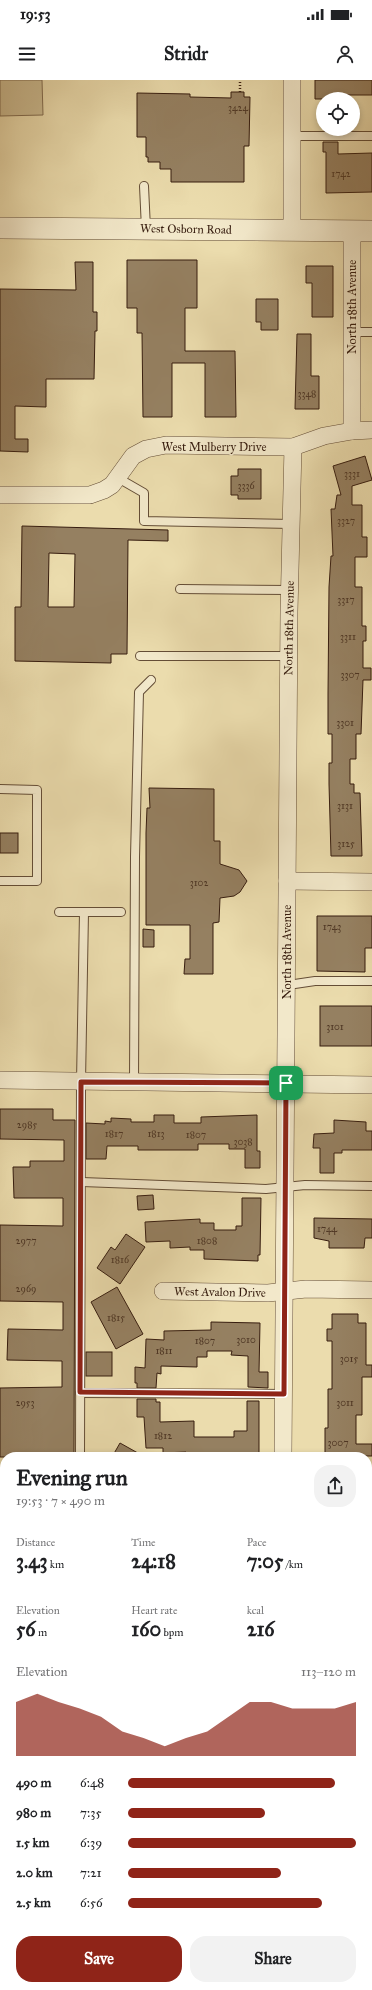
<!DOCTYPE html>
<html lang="en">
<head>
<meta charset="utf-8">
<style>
	body { margin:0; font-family:"IM FELL Great Primer",serif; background:#f2f2f2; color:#202124; height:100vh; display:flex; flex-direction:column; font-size:15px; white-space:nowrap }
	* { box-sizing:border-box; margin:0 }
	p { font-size:13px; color:#757577 }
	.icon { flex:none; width:22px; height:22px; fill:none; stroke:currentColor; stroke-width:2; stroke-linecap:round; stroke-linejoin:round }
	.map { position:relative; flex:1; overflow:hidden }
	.drawer { position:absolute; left:0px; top:1372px; width:372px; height:538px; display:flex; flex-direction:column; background:#fff; border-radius:16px 16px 0 0; box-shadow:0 2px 6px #0003 }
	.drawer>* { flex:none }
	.controls { position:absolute; left:316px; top:12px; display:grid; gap:8px }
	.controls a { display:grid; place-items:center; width:44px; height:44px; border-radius:50%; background:#fff; box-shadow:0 2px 6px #0003; font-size:20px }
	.pin { position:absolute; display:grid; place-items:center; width:34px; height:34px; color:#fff; margin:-17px; border-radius:8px; box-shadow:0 2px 6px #0006 }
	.round { display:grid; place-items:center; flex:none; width:42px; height:42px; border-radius:16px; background:#f2f2f2 }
	.summary { display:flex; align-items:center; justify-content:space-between; height:68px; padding:0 16px }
	h1 { font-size:22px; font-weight:700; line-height:30px }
	.stats { display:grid; grid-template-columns:repeat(3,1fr); gap:6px; height:68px; padding:4px 16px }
	.stats div { display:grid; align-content:center }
	.stats b { font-size:20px; font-weight:700 }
	.stats small { font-size:11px; font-weight:400 }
	.stats p { font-size:11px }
	.chart { height:112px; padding:8px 16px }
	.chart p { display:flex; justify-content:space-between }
	.chart svg { width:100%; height:72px; margin-top:4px; fill:#8f2418; opacity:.7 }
	.primary-button { display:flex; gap:8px; margin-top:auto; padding:8px 16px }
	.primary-button a { flex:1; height:46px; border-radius:16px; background:#8f2418; color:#fff; font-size:16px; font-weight:700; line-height:46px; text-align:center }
	.primary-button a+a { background:#f2f2f2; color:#202124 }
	ul { padding:0 16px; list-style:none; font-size:13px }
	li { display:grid; grid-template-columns:64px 48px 1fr; align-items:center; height:30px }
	li i { height:10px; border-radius:5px; background:#8f2418 }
	.status { display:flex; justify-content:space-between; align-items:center; height:28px; padding:0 20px; background:#fff; direction:ltr }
	.status svg { height:11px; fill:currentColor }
	header { display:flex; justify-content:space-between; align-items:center; height:52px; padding:0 16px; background:#fff; font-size:18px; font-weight:700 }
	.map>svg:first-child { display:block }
	.green { fill:#ccbc92; stroke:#826c50 }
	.building { fill:#958061; stroke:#371d0f; fill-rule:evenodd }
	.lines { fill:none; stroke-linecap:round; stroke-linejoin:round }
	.service-casing { stroke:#644d36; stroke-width:10 }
	.minor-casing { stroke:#644d36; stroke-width:18 }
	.tertiary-casing { stroke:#644d36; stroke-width:22 }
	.secondary-casing { stroke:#371d0f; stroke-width:24 }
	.path { stroke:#371d0f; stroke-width:2.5; stroke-dasharray:1 2; stroke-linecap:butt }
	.service { stroke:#f2e8ca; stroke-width:8 }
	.minor { stroke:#f2e8ca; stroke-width:17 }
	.tertiary { stroke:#f2e8ca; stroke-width:21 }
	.secondary { stroke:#f2e8ca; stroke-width:22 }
	.route-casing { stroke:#fff; stroke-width:8 }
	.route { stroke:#8f2418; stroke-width:5 }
	.labels { text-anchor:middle; stroke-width:3; stroke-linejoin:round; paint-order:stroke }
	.number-label { font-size:10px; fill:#4e3624 }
	.street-label { font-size:12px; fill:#371d0f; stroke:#f2e8ca }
</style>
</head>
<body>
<div class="status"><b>19:53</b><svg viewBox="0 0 49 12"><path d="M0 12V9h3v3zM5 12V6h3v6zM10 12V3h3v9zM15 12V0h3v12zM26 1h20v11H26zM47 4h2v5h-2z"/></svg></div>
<header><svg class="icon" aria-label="menu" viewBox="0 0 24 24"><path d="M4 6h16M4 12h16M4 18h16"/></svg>Stridr<svg class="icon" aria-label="person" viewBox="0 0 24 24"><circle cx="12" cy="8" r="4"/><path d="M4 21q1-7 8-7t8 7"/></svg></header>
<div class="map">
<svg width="372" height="1910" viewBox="0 0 372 1910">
	<rect width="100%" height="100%" fill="#ebdcad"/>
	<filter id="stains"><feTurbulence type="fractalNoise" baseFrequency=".005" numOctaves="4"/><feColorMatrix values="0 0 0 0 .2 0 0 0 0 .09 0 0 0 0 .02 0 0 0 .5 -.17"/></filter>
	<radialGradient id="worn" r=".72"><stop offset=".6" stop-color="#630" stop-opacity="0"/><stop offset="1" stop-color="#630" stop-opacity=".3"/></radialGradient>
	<g class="green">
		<polygon points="0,0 42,0 43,35 0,36"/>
		<polygon points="0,1856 5,1856 5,1905 367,1905 367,1866 372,1866 372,1910 0,1910"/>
	</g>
	<g class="building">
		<polygon points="315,0 372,0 372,15 338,15 338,19 315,19"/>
		<polygon points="231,12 244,12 244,17 250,17 249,66 244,66 244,102 171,102 171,89 160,89 160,82 148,82 148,77 146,77 146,57 137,57 137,13 190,14 190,17 231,18"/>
		<polygon points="323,62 338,62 338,74 372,73 372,112 326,113 326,72 323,72"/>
		<polygon points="127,180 197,180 197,228 185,228 185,271 235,271 236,337 205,337 205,283 172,283 172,337 143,337 142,253 137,253 137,228 127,228"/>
		<polygon points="75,182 93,182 93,232 97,232 97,251 95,251 94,299 46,299 46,327 15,326 15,359 28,359 28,372 0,371 0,209 76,210"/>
		<polygon points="306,186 333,186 333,237 312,237 312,203 306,203"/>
		<polygon points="256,219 278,219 278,250 261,250 261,242 256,242"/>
		<polygon points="297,254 311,254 311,296 319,296 319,329 295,329"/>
		<polygon points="365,376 372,400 352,406 352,425 362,425 362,457 367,457 367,477 355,477 355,507 362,507 362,546 366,546 366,561 363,561 363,588 371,588 371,600 363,600 361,654 356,654 356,679 350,679 350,704 354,704 354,713 360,713 362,776 331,776 329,704 329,683 332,683 332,654 328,654 328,614 329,507 331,476 333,476 331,429 335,429 337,415 341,415 333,386"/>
		<polygon points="238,389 261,389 261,419 238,419 238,415 231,415 231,396 238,396"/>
		<path d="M 22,446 L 168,450 L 168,461 L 128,460 L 127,574 L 111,574 L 111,583 L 15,581 L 15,527 L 21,527 ZM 49,473 L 75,474 L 74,527 L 48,527 Z"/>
		<polygon points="149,708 214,709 214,761 220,761 220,784 239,790 247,801 240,812 234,816 220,818 219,842 213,843 213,894 184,894 185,879 190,879 190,845 146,845 146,753 147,728 150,728"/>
		<rect x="0" y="753" width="18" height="20"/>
		<polygon points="317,836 372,836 372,868 365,868 365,892 317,891"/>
		<polygon points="143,849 154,850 154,867 143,867"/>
		<rect x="320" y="926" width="52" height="40"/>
		<polygon points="0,1029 53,1029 53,1040 75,1040 74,1377 0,1377 0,1308 62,1307 62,1281 7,1280 8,1249 63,1250 63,1222 0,1221 0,1145 63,1146 63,1118 14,1118 13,1087 30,1087 30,1081 64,1081 64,1060 0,1059"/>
		<polygon points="154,1035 174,1035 174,1043 201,1043 201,1037 257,1035 257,1071 260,1071 260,1088 245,1088 245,1069 229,1069 229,1064 198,1064 198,1070 138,1070 138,1066 107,1066 106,1079 86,1079 86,1043 105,1044 105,1041 111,1042 111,1038 131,1039 131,1042 154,1042"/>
		<polygon points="334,1040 366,1042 366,1051 372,1051 372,1070 342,1070 342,1073 334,1073 334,1093 320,1093 320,1068 313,1068 314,1054 334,1053"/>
		<polygon points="153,1115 154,1129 138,1130 137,1116"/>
		<polygon points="242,1118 261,1118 260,1175 258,1175 258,1181 204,1179 204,1170 190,1170 190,1167 170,1168 170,1161 146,1162 145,1142 200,1139 200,1143 214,1143 214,1150 236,1150 236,1146 242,1146"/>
		<polygon points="314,1138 372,1139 372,1158 365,1158 364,1168 329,1168 329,1161 314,1158"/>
		<polygon points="126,1154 145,1167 120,1204 97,1188 111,1167 115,1170"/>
		<polygon points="117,1207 143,1254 116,1269 91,1222"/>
		<polygon points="332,1234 358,1234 358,1243 366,1243 366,1285 372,1285 372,1297 362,1297 362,1335 356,1335 356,1364 372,1364 372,1376 325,1376 325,1348 328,1348 328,1309 332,1309 332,1261 327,1261 327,1249 332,1249"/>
		<polygon points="211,1242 260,1243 259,1292 268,1292 268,1308 248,1307 248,1276 231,1275 232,1271 207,1271 207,1277 197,1277 197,1287 161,1286 161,1294 157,1293 156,1308 137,1308 137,1303 135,1303 135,1287 145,1288 146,1259 164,1260 164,1251 211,1250"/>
		<rect x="86" y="1272" width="26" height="24"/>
		<polygon points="137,1319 156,1319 156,1322 160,1322 160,1342 194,1341 194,1357 234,1357 234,1351 247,1351 247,1321 259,1321 259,1377 186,1377 186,1372 163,1373 163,1368 146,1368 144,1337 137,1337"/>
		<polygon points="120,1363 145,1377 112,1377"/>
	</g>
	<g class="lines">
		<defs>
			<g id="service">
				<polyline points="292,56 372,56"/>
				<polyline points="144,106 146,149"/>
				<polyline points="352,252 372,252"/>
				<polyline points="118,398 144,413 144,441 291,444"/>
				<polyline points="180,509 290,510"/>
				<polyline points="140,576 289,576"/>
				<polyline points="0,709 37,710 37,801 0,801"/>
				<polyline points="59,832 121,832"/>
				<polyline points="288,905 315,901 372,901"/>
				<polyline points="134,1003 135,777 139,612 151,600"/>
				<polyline points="82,1102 266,1109 305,1105 372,1106"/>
				<polyline points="80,1313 284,1314"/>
				<polyline points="80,1377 81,1002 84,832"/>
				<polyline points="367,1736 372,1736"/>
			</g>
			<g id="minor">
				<polyline points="292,0 292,150"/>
				<polyline points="352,151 352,351"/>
				<polyline points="0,415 90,415 104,410 112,405 133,376 146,369 166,365 293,367 324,356 352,351 372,350"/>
				<polyline points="287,801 372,802"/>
				<polyline points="0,1000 372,1005"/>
				<polyline points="163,1211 268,1213 306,1209 372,1210"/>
				<polyline points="283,1377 289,532 293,367"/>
				<polyline points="367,1634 372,1634"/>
			</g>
			<polyline id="tertiary" points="0,148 372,151"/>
			<g id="secondary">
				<polyline points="0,1837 5,1837"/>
				<polyline points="367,1848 372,1848"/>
			</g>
		</defs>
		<use href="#service" class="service-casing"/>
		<use href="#minor" class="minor-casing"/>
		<use href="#tertiary" class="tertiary-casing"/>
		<use href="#secondary" class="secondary-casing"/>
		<g class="path">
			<polyline points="240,12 240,0"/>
			<polyline points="0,1877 5,1878"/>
		</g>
		<use href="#service" class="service"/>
		<use href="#minor" class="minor"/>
		<use href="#tertiary" class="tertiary"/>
		<use href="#secondary" class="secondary"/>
	</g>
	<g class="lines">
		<defs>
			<polygon id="route" points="81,1002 286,1003 284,1314 80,1312"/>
		</defs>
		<use href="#route" class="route-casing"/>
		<use href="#route" class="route"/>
	</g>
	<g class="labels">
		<g class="number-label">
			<text x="238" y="31">3424</text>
			<text x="341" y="97">1742</text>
			<text x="307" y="317">3348</text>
			<text x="352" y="397">3331</text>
			<text x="246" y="409">3336</text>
			<text x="346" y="444">3327</text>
			<text x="346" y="523">3317</text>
			<text x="348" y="560">3311</text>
			<text x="350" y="598">3307</text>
			<text x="345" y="646">3301</text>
			<text x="345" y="729">3131</text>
			<text x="346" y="767">3125</text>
			<text x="199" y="806">3102</text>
			<text x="332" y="850">1743</text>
			<text x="335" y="950">3101</text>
			<text x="27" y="1048">2985</text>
			<text x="114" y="1057">1817</text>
			<text x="156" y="1057">1813</text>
			<text x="196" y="1058">1807</text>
			<text x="243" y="1065">3038</text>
			<text x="327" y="1152">1744</text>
			<text x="26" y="1164">2977</text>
			<text x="207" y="1164">1808</text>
			<text x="120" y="1183">1816</text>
			<text x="26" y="1212">2969</text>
			<text x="116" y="1241">1815</text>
			<text x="246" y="1263">3010</text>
			<text x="205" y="1264">1807</text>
			<text x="164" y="1274">1811</text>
			<text x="349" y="1282">3015</text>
			<text x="25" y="1326">2953</text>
			<text x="345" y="1326">3011</text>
			<text x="163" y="1359">1812</text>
			<text x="338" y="1366">3007</text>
		</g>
		<g class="street-label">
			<text transform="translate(186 149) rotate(1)" y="4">West Osborn Road</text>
			<text transform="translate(352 227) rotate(-90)" y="4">North 18th Avenue</text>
			<text x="214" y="371">West Mulberry Drive</text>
			<text transform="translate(289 548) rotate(-89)" y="4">North 18th Avenue</text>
			<text transform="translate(287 872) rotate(-90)" y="4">North 18th Avenue</text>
			<text transform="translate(220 1212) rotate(1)" y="4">West Avalon Drive</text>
		</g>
	</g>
	<rect width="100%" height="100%" filter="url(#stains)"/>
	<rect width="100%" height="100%" fill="url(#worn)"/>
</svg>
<div class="controls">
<a><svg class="icon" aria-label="locate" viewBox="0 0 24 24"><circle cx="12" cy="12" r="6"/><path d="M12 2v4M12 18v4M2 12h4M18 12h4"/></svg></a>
</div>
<div class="pin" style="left:286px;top:1003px;background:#1e9e55"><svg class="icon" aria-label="arrive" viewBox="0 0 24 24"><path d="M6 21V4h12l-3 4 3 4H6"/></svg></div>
<section class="drawer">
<div class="summary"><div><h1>Evening run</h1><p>19:53 · 7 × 490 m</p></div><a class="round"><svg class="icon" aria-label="share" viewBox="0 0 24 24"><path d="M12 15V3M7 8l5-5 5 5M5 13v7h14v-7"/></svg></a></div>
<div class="stats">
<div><p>Distance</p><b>3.43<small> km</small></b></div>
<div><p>Time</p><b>24:18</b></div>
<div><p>Pace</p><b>7:05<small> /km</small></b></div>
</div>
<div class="stats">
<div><p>Elevation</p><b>56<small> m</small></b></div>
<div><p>Heart rate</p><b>160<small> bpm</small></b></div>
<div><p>kcal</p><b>216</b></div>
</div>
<div class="chart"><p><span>Elevation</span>113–120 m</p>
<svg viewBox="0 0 160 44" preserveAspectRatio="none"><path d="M0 44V11L10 6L20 11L30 15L40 20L50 29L60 33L70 38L80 33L90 29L100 20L110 11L120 11L130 15L140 15L150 15L160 11V44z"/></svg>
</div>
<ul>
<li><b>490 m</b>6:48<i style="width:91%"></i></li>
<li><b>980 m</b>7:35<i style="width:60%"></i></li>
<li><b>1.5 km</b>6:39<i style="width:100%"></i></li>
<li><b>2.0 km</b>7:21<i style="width:67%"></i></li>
<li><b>2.5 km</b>6:56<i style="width:85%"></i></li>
</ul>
<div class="primary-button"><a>Save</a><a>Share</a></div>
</section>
</div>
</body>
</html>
